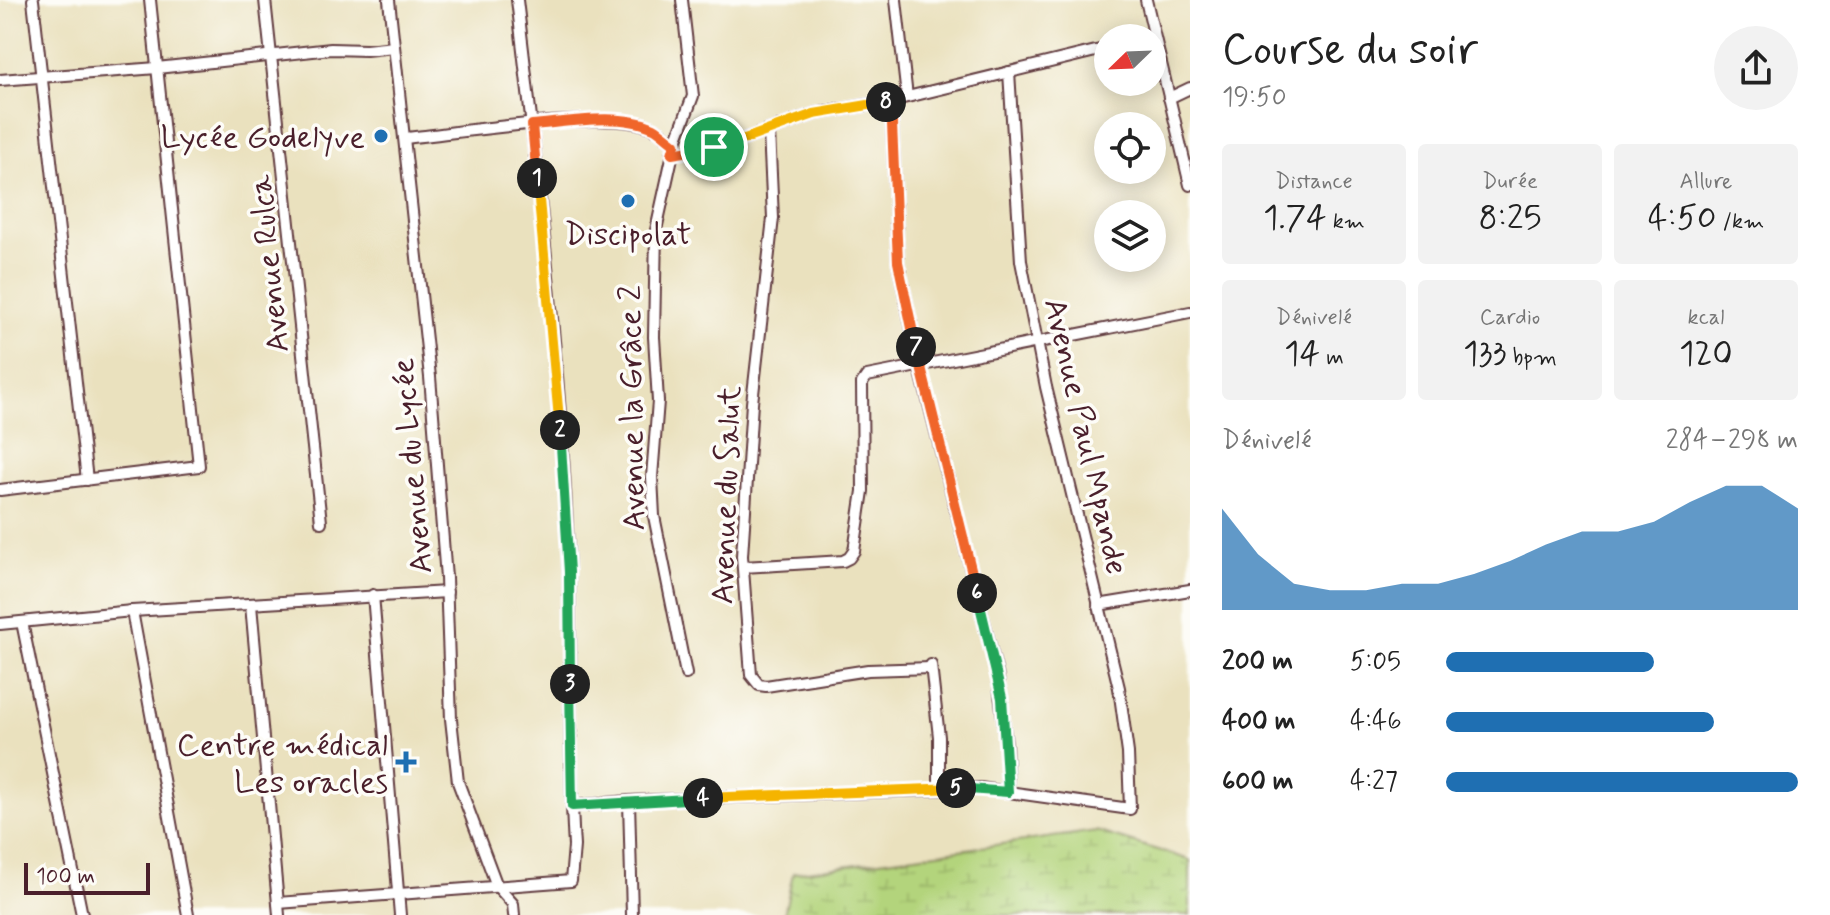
<!DOCTYPE html>
<html lang="fr">
<head>
<meta charset="utf-8">
<style>
	body { margin:0; font-family:Mynerve,sans-serif; background:#f2f2f2; color:#222; height:100vh; display:flex; flex-direction:column; font-size:30px; white-space:nowrap }
	* { box-sizing:border-box; margin:0 }
	p { font-size:26px; color:#767676 }
	.icon { flex:none; width:44px; height:44px; fill:none; stroke:currentColor; stroke-width:2; stroke-linecap:round; stroke-linejoin:round }
	.map { position:relative; flex:1; overflow:hidden }
	.drawer { display:flex; flex-direction:column; background:#fff; width:640px }
	.drawer>* { flex:none }
	.needle { width:52px; rotate:247deg }
	.tools { position:absolute; left:1094px; top:24px; display:grid; gap:16px }
	.tools a { display:grid; place-items:center; width:72px; height:72px; border-radius:50%; background:#fff; box-shadow:0 4px 20px #0003; font-size:40px }
	.scale { position:absolute; left:24px; bottom:20px; width:126px; box-sizing:border-box; padding-left:8px; border:4px solid #4a1f2b; border-top:0; font-size:22px; line-height:28px; white-space:nowrap; color:#4a1f2b; -webkit-text-stroke:6px #fdfcf7; paint-order:stroke }
	.pin { position:absolute; display:grid; place-items:center; width:68px; height:68px; color:#fff; margin:-34px; border:4px solid #fff; border-radius:50%; box-shadow:0 2px 8px #0007 }
	.km { position:absolute; width:40px; height:40px; margin:-20px; border-radius:50%; background:#222; color:#fff; font-size:22px; line-height:40px; text-align:center }
	.round { display:grid; place-items:center; flex:none; width:84px; height:84px; border-radius:42px; background:#f2f2f2 }
	.head { display:flex; align-items:center; justify-content:space-between; height:136px; padding:0 32px }
	h1 { font-size:44px; font-weight:600; line-height:60px }
	.stats { display:grid; grid-template-columns:repeat(3,1fr); gap:12px; height:136px; padding:8px 32px }
	.stats div { display:grid; align-content:center; border-radius:8px; background:#f2f2f2; text-align:center }
	.stats b { font-size:34px; font-weight:600 }
	.stats small { font-size:22px; font-weight:400 }
	.stats p { font-size:22px }
	.chart { height:224px; padding:16px 32px }
	.chart p { display:flex; justify-content:space-between }
	.chart svg { width:100%; height:144px; margin-top:8px; fill:#1f6fb2; opacity:.7 }
	ul { padding:0 32px; list-style:none; font-size:26px }
	li { display:grid; grid-template-columns:128px 96px 1fr; align-items:center; height:60px }
	li i { height:20px; border-radius:10px; background:#1f6fb2 }
	main { display:flex; flex:1; min-height:0 }
	.map>svg:first-child { display:block }
	.wetland { fill:url(#wetland-marsh); stroke:#7e7a53; stroke-width:2 }
	.lines { fill:none; stroke-linecap:round; stroke-linejoin:round }
	.minor-casing { stroke:#623c41; stroke-width:14 }
	.minor { stroke:#fff; stroke-width:10 }
	.split-1-casing { stroke:#fff; stroke-width:16 }
	.split-2-casing { stroke:#fff; stroke-width:16 }
	.split-3-casing { stroke:#fff; stroke-width:16 }
	.split-4-casing { stroke:#fff; stroke-width:16 }
	.split-5-casing { stroke:#fff; stroke-width:16 }
	.split-6-casing { stroke:#fff; stroke-width:16 }
	.split-7-casing { stroke:#fff; stroke-width:16 }
	.split-8-casing { stroke:#fff; stroke-width:16 }
	.split-9-casing { stroke:#fff; stroke-width:16 }
	.split-1 { stroke:#f0652b; stroke-width:10 }
	.split-2 { stroke:#f5b400; stroke-width:10 }
	.split-3 { stroke:#22a559; stroke-width:10 }
	.split-4 { stroke:#22a559; stroke-width:10 }
	.split-5 { stroke:#f5b400; stroke-width:10 }
	.split-6 { stroke:#22a559; stroke-width:10 }
	.split-7 { stroke:#f0652b; stroke-width:10 }
	.split-8 { stroke:#f0652b; stroke-width:10 }
	.split-9 { stroke:#f5b400; stroke-width:10 }
	.poi-dot { fill:#1f6fb2; stroke:#fdfcf7; stroke-width:3 }
	.labels { text-anchor:middle; stroke-width:7; stroke-linejoin:round; paint-order:stroke }
	.poi-label { font-size:32px; fill:#4a1f2b; stroke:#fdfcf7; text-anchor:end }
	.street-label { font-size:32px; fill:#4a1f2b; stroke:#fdfcf7 }
</style>
</head>
<body>
<main>
<div class="map">
<svg width="1190" height="915" viewBox="0 0 1190 915">
	<defs>
		<pattern id="wetland-marsh" width="20" height="14" patternUnits="userSpaceOnUse" patternTransform="scale(2)"><rect width="20" height="14" fill="#b3d47b"/><path d="M1 5h8M5 5V1M11 12h8M15 12V8" fill="none" stroke="#9bb66a"/></pattern>
	</defs>
	<rect width="100%" height="100%" fill="#fdfcf7"/>
	<filter id="ink" filterUnits="userSpaceOnUse"><feTurbulence type="fractalNoise" baseFrequency=".0125" numOctaves="2"/><feDisplacementMap in="SourceGraphic" scale="16" xChannelSelector="R" yChannelSelector="G"/><feConvolveMatrix kernelMatrix="1 2 1 2 8 2 1 2 1" color-interpolation-filters="sRGB"/></filter>
	<filter id="wash" filterUnits="userSpaceOnUse"><feTurbulence type="fractalNoise" baseFrequency=".006" numOctaves="4" result="noise"/><feDisplacementMap in="SourceGraphic" scale="32" xChannelSelector="R" yChannelSelector="G"/><feGaussianBlur stdDeviation="1.8" result="paint"/><feColorMatrix in="noise" values="0 0 0 0 0 0 0 0 0 0 0 0 0 0 0 0 0 1.4 0 .05"/><feComposite in="paint" operator="in"/></filter>
	<g filter="url(#wash)">
		<rect width="100%" height="100%" fill="#eae1be"/>
		<polygon class="wetland" points="1096,831 1190,860 1190,915 784,915 793,873"/>
	</g>
	<g filter="url(#ink)">
		<g class="lines">
			<defs>
				<g id="minor">
					<polyline points="33,0 87,480"/>
					<polyline points="265,0 321,522"/>
					<polyline points="389,0 430,377 446,578 451,719 458,782 497,886 513,904 514,915"/>
					<polyline points="682,0 693,96 675,144 656,230 654,337 658,401 652,477 654,516 686,674"/>
					<polyline points="896,0 907,97"/>
					<polyline points="1146,0 1190,185"/>
					<polyline points="0,80 157,68 331,49 366,50 394,47"/>
					<polyline points="1169,98 1190,88"/>
					<polyline points="891,101 898,262 919,364 998,677 1006,743 1008,792"/>
					<polyline points="769,131 773,218 752,403 742,556 751,675 759,685 766,686 868,670 931,668"/>
					<path d="M 405,138 C 457,133 614,107 655,129 C 662,132 668,139 675,144"/>
					<polyline points="672,154 742,140 814,114 891,101 1108,48"/>
					<polyline points="0,490 199,466 150,0"/>
					<polyline points="743,567 843,561 849,558 854,551 863,491 862,383 867,376 1190,312"/>
					<polyline points="373,595 400,915"/>
					<polyline points="251,605 279,915"/>
					<polyline points="1098,605 1190,590"/>
					<polyline points="132,611 188,915"/>
					<polyline points="22,622 82,915"/>
					<polyline points="0,624 132,611 447,592"/>
					<polyline points="931,665 939,737 939,788"/>
					<polyline points="629,801 632,915"/>
					<polyline points="572,806 629,801 980,788 1130,809 1128,753 1119,688 1046,387 1021,261 1009,72"/>
					<path d="M 278,903 L 571,881 L 574,846 C 568,755 572,664 569,573 C 562,382 540,190 517,0"/>
				</g>
			</defs>
			<use href="#minor" class="minor-casing"/>
			<use href="#minor" class="minor"/>
		</g>
	</g>
	<g class="lines" filter="url(#ink)">
		<defs>
			<path id="split-1" d="M 537,178 L 532,125 C 568,122 621,112 654,128 C 661,132 668,139 675,144 L 672,154 L 714,147"/>
			<polyline id="split-2" points="537,178 560,430"/>
			<polyline id="split-3" points="560,430 569,572 570,684"/>
			<polyline id="split-4" points="570,684 572,806 703,798"/>
			<polyline id="split-5" points="703,798 956,788"/>
			<polyline id="split-6" points="956,788 1008,792 1002,698 977,593"/>
			<polyline id="split-7" points="916,347 977,593"/>
			<polyline id="split-8" points="886,102 891,101 898,262 916,347"/>
			<polyline id="split-9" points="714,147 742,140 814,114 886,102"/>
		</defs>
		<use href="#split-1" class="split-1-casing"/>
		<use href="#split-2" class="split-2-casing"/>
		<use href="#split-3" class="split-3-casing"/>
		<use href="#split-4" class="split-4-casing"/>
		<use href="#split-5" class="split-5-casing"/>
		<use href="#split-6" class="split-6-casing"/>
		<use href="#split-7" class="split-7-casing"/>
		<use href="#split-8" class="split-8-casing"/>
		<use href="#split-9" class="split-9-casing"/>
		<use href="#split-1" class="split-1"/>
		<use href="#split-2" class="split-2"/>
		<use href="#split-3" class="split-3"/>
		<use href="#split-4" class="split-4"/>
		<use href="#split-5" class="split-5"/>
		<use href="#split-6" class="split-6"/>
		<use href="#split-7" class="split-7"/>
		<use href="#split-8" class="split-8"/>
		<use href="#split-9" class="split-9"/>
	</g>
	<g class="poi-dot">
		<circle cx="381" cy="136" r="8"/>
		<circle cx="628" cy="201" r="8"/>
		<path d="M402 750h8v8h8v8h-8v8h-8v-8h-8v-8h8z"/>
	</g>
	<g class="labels">
		<g class="poi-label">
			<text x="365" y="147">Lycée Godelyve</text>
			<text x="628" y="244" text-anchor="middle">Discipolat</text>
			<text x="388" y="755">Centre médical<tspan x="388" dy="37">Les oracles</tspan></text>
		</g>
		<g class="street-label">
			<text transform="translate(268 264) rotate(-96)" y="11">Avenue Rulca</text>
			<text transform="translate(631 408) rotate(-91)" y="11">Avenue la Grâce 2</text>
			<text transform="translate(1087 436) rotate(77)" y="11">Avenue Paul Mpande</text>
			<text transform="translate(411 466) rotate(-95)" y="11">Avenue du Lycée</text>
			<text transform="translate(725 495) rotate(-88)" y="11">Avenue du Salut</text>
		</g>
	</g>
</svg>
<div class="tools">
<a><svg class="needle" viewBox="-14 -14 28 28"><path d="M0-13l5 13h-10z" fill="#e53935"/><path d="M0 13l5-13h-10z" fill="#767676"/></svg></a>
<a><svg class="icon" aria-label="locate" viewBox="0 0 24 24"><circle cx="12" cy="12" r="6"/><path d="M12 2v4M12 18v4M2 12h4M18 12h4"/></svg></a>
<a><svg class="icon" aria-label="layers" viewBox="0 0 24 24"><path d="M12 4l9 5-9 5-9-5zM3 14l9 5 9-5"/></svg></a>
</div>
<div class="scale">100 m</div>
<div class="pin" style="left:714px;top:147px;background:#1e9e55"><svg class="icon" aria-label="arrive" viewBox="0 0 24 24"><path d="M6 21V4h12l-3 4 3 4H6"/></svg></div>
<b class="km" style="left:537px;top:178px">1</b>
<b class="km" style="left:560px;top:430px">2</b>
<b class="km" style="left:570px;top:684px">3</b>
<b class="km" style="left:703px;top:798px">4</b>
<b class="km" style="left:956px;top:788px">5</b>
<b class="km" style="left:977px;top:593px">6</b>
<b class="km" style="left:916px;top:347px">7</b>
<b class="km" style="left:886px;top:102px">8</b>
</div>
<section class="drawer">
<div class="head"><div><h1>Course du soir</h1><p>19:50</p></div><a class="round"><svg class="icon" aria-label="share" viewBox="0 0 24 24"><path d="M12 15V3M7 8l5-5 5 5M5 13v7h14v-7"/></svg></a></div>
<div class="stats">
<div><p>Distance</p><b>1.74<small> km</small></b></div>
<div><p>Durée</p><b>8:25</b></div>
<div><p>Allure</p><b>4:50<small> /km</small></b></div>
</div>
<div class="stats">
<div><p>Dénivelé</p><b>14<small> m</small></b></div>
<div><p>Cardio</p><b>133<small> bpm</small></b></div>
<div><p>kcal</p><b>120</b></div>
</div>
<div class="chart"><p><span>Dénivelé</span>284–298 m</p>
<svg viewBox="0 0 160 44" preserveAspectRatio="none"><path d="M0 44V13L10 27L20 36L30 38L40 38L50 36L60 36L70 33L80 29L90 24L100 20L110 20L120 17L130 11L140 6L150 6L160 13V44z"/></svg>
</div>
<ul>
<li><b>200 m</b>5:05<i style="width:59%"></i></li>
<li><b>400 m</b>4:46<i style="width:76%"></i></li>
<li><b>600 m</b>4:27<i style="width:100%"></i></li>
</ul>
</section>
</main>
</body>
</html>
